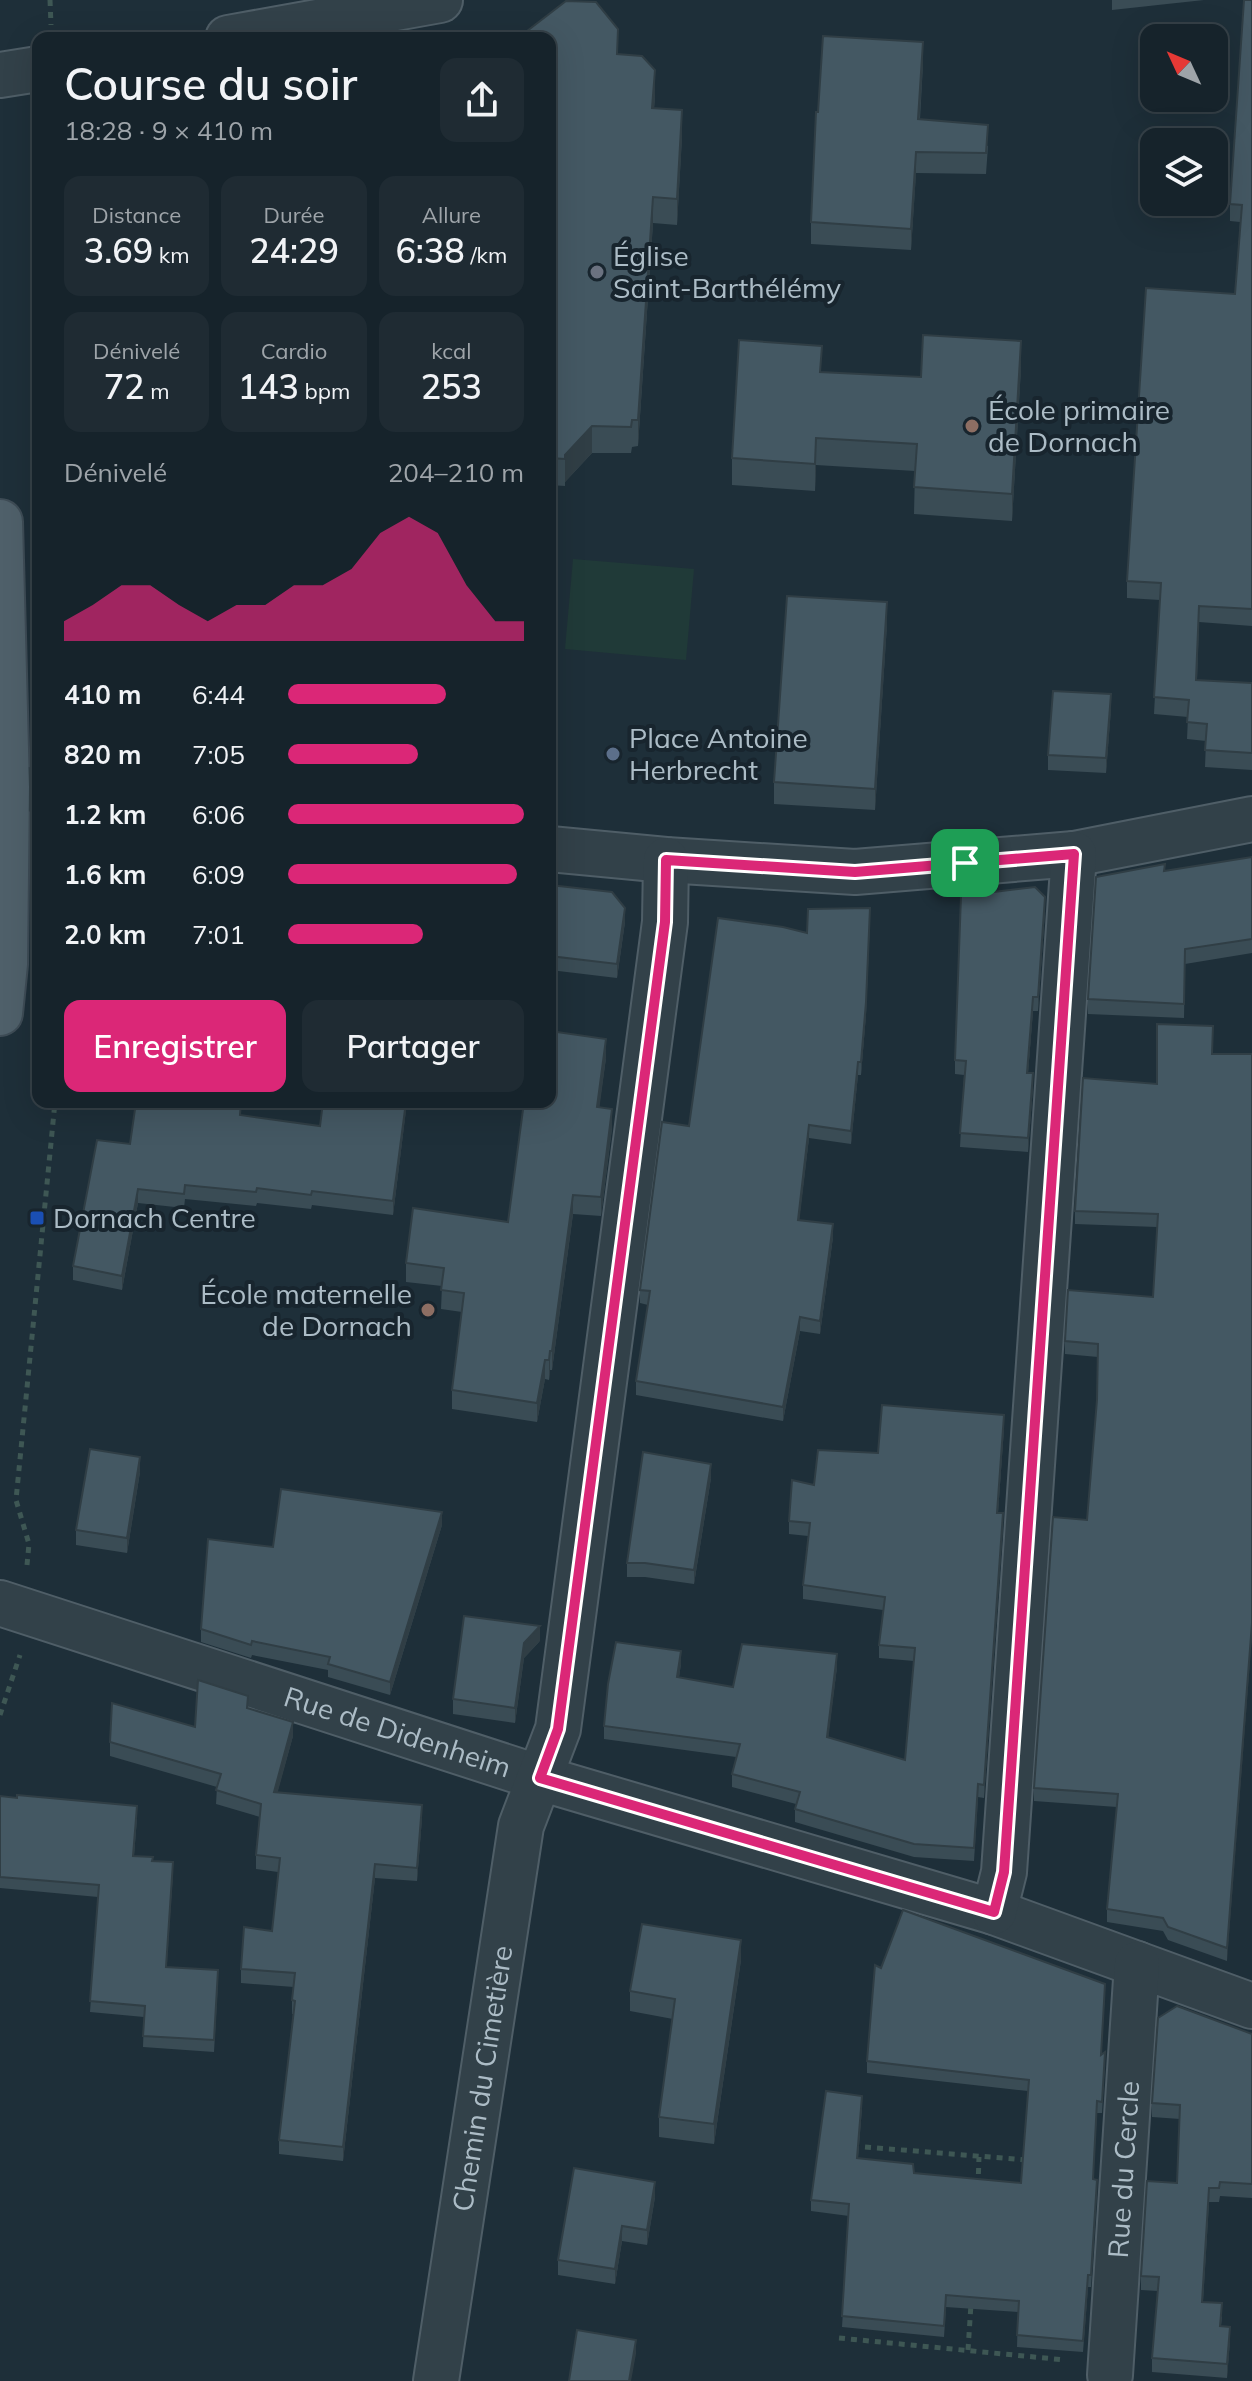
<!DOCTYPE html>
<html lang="fr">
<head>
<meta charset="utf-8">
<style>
	body { margin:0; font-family:Mulish,sans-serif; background:#1f2b33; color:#f1f3f6; height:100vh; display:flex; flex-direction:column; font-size:30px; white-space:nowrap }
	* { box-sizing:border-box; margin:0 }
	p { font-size:26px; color:#9ea4a9 }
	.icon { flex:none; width:44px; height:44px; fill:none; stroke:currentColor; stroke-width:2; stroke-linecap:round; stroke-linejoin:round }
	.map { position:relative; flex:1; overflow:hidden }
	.drawer { position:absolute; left:32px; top:32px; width:524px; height:1076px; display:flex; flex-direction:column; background:#16232b; border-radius:16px; box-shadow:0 8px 32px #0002,0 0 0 2px #354047 }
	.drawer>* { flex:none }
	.needle { width:52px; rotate:314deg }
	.fabs { position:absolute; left:1140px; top:24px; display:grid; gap:16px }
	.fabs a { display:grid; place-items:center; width:88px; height:88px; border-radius:16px; background:#16232b; box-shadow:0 8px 32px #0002,0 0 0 2px #354047; font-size:40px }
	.pin { position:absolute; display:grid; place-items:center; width:68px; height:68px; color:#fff; margin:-34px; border-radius:16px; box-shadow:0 4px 12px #0006 }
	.round { display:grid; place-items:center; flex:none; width:84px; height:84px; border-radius:16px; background:#1f2b33 }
	.summary { display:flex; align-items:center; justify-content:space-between; height:136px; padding:0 32px }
	h1 { font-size:44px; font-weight:600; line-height:60px }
	.stats { display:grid; grid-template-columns:repeat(3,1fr); gap:12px; height:136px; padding:8px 32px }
	.stats div { display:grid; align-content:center; border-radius:16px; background:#1f2b33; text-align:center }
	.stats b { font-size:34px; font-weight:600 }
	.stats small { font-size:22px; font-weight:400 }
	.stats p { font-size:22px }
	.chart { height:224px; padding:16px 32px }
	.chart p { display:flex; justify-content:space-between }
	.chart svg { width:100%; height:144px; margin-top:8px; fill:#db2777; opacity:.7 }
	.primary-button { display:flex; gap:16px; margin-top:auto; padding:16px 32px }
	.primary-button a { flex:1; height:92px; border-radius:16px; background:#db2777; color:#fff; font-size:32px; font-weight:600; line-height:92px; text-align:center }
	.primary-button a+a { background:#1f2b33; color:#f1f3f6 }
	ul { padding:0 32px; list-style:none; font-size:26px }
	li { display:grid; grid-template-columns:128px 96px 1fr; align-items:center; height:60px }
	li i { height:20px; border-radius:10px; background:#db2777 }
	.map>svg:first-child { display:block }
	.green { fill:#203a38 }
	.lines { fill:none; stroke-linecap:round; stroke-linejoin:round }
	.minor-casing { stroke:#4f5e67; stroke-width:48 }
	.major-casing { stroke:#3e4c56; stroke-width:48 }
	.path { stroke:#3e5754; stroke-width:5; stroke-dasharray:6 6; stroke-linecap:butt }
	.minor { stroke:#324149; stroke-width:44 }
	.major { stroke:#4f606a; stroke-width:44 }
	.wall { fill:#3a4c55 }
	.shaded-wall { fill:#303e45 }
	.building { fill:#445863; stroke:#303e45; stroke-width:2 }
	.route-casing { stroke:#fff; stroke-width:16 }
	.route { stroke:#db2777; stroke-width:10 }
	.worship-dot { fill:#6b7280; stroke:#18252e; stroke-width:3 }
	.education-dot { fill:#8d6e63; stroke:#18252e; stroke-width:3 }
	.service-dot { fill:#5c6f8a; stroke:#18252e; stroke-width:3 }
	.transit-dot { fill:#1a4fb4; stroke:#18252e; stroke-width:3 }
	.labels { text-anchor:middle; stroke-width:8; stroke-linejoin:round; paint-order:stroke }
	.poi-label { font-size:28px; fill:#acbcc6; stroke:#18252e; text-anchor:start }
	.street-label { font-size:28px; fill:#acbcc6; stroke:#18252e }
</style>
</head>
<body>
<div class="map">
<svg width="1252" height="2381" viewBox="0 0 1252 2381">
	<rect width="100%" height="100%" fill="#1e2f39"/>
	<polygon class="green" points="573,559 694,569 686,660 565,649"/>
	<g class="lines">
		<defs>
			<g id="minor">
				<polyline points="228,38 440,0"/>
				<polyline points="0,75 38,69"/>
				<polyline points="0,787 38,790"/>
				<polyline points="550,849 666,860 855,872 1074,854 1252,819"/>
				<path id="s1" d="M 0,1603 L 540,1778 L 994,1912 L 1252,2006"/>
				<polyline points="994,1912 1004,1872 1074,854"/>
				<path id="s2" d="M 1110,2375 L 1137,1964"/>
				<path id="s3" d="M 436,2381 L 521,1826 L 558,1729 L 665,922 L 666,860"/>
			</g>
			<polyline id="major" points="0,522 7,787 5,964 0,1013"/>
		</defs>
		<use href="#minor" class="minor-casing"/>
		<use href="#major" class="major-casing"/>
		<g class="path">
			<polyline points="50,0 51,25"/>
			<polyline points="27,1565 29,1544 16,1500 55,1102"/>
			<polyline points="0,1715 20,1655"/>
			<polyline points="865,2147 1027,2160"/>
			<polyline points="978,2186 979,2157"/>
			<polyline points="839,2338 1065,2360"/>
			<polyline points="968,2350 971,2304"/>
		</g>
		<use href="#minor" class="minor"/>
		<use href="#major" class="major"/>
	</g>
	<g class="wall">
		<polygon points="1112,0 1204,0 1112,10"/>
		<polygon points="1252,0 1252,626 1199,622 1197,680 1252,683 1252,770 1205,767 1206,741 1187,739 1188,717 1154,714 1160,600 1127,598 1127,581 1235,294 1240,222 1230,221 1230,204"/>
		<polygon points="550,38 618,54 655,97 654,108 682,137 677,225 653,223 638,446 632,447 631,453 592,453 565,482 565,486 550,485"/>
		<polygon points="923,64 920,119 988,146 986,174 916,173 911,250 811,244 811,222 818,112"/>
		<polygon points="1021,368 1012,521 914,514 915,471 816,465 815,491 732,485 732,458 822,372 921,377"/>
		<polygon points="887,624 875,810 774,804 774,782"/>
		<polygon points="1111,709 1106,773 1048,770 1048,755"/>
		<polygon points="1252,857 1252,953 1185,964 1184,1018 1088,1014 1088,999 1165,871"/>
		<polygon points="550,885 625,922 617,978 550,970"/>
		<polygon points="1045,911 1038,1011 1033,1011 1028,1073 1033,1087 1028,1152 960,1147 964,1075 955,1074 955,1060"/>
		<polygon points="870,921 866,1015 861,1075 858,1075 851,1144 809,1138 799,1220 833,1237 820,1334 800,1331 783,1421 636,1395 636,1381 648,1305 640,1303 640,1290 689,1126 807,933"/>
		<polygon points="1213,1054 1252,1054 1227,1961 1168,1940 1163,1931 1107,1922 1107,1909 1117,1807 1034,1801 1034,1788 1087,1520 1097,1400 1098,1357 1065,1354 1065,1341 1153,1297 1157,1227 1075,1224 1075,1211 1157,1084"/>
		<polygon points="606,1058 599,1107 612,1128 601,1216 573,1214 552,1370 550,1370 549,1380 545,1379 537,1422 452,1409 452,1390 462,1312 441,1309 442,1286 406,1282 406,1263 508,1222"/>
		<polygon points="407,1102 393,1215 312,1205 311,1209 257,1203 256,1206 185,1199 184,1208 138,1203 122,1290 73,1280 73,1266 130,1144 242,1115 320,1126"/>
		<polygon points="1004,1428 998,1513 1003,1526 984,1798 978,1797 974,1861 914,1857 795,1822 795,1809 796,1804 732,1787 732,1774 736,1757 604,1739 604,1726 681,1664 679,1677 733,1687 837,1667 828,1737 905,1760 914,1661 879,1658 879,1645 883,1610 803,1599 803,1585 808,1536 789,1534 789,1521 814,1485 878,1453"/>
		<polygon points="140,1472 127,1553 76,1545 76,1530"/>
		<polygon points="711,1478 694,1584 645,1577 627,1577 627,1563"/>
		<polygon points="442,1525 390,1695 328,1677 328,1670 252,1655 251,1658 201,1642 201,1629 273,1547"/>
		<polygon points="540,1641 524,1658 515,1723 453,1714 453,1699"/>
		<polygon points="248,1709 293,1736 277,1793 422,1818 417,1881 375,1878 343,2161 279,2154 279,2140 293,2014 292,2014 292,2000 294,1987 241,1983 241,1969 272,1931 278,1872 256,1869 256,1855 260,1817 216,1804 217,1787 110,1756 110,1742 195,1727"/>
		<polygon points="0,1796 137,1818 134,1856 153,1861 173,1874 166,1967 218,1982 214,2052 143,2047 144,2017 90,2012 98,1897 0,1888"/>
		<polygon points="741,1960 714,2144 659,2137 659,2117 673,2019 630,2011 630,1991"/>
		<polygon points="881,1968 1105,1995 1101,2054 1105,2063 1102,2113 1097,2113 1093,2179 1097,2191 1091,2287 1088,2287 1083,2352 1017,2347 1018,2312 946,2307 944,2337 842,2327 849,2216 811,2211 811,2200 862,2108 858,2158 914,2173 1021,2183 1028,2091 867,2073 867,2061"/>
		<polygon points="1252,2034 1252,2198 1220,2196 1219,2202 1209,2202 1203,2302 1222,2317 1221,2326 1230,2341 1227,2378 1152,2372 1152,2358 1158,2291 1141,2290 1141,2276 1177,2183 1180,2119 1152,2117 1152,2103"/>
		<polygon points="655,2197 647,2245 622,2241 615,2284 558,2275 558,2260"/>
	</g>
	<g class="shaded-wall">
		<polygon points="923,42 923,64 918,140 918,119"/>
		<polygon points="655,70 655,97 652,135 652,108"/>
		<polygon points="682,110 682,137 677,225 677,199"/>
		<polygon points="916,152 916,173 911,250 911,229"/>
		<polygon points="653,197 653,223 638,446 638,420"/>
		<polygon points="1021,341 1021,368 1012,521 1012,494"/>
		<polygon points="592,426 592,453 565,482 565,486 565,455"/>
		<polygon points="816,438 816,465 815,491 815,464"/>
		<polygon points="887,602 887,624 875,810 875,789"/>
		<polygon points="1111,694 1111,709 1106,773 1106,758"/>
		<polygon points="1045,897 1045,911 1038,1011 1038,997"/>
		<polygon points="625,908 625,922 617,978 617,964"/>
		<polygon points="870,921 866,1015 861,1075 861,1062"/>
		<polygon points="1033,997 1033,1011 1027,1087 1027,1073"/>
		<polygon points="606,1039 606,1058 597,1126 597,1107"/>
		<polygon points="858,1062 858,1075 851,1144 851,1131"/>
		<polygon points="1033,1073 1033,1087 1028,1152 1028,1138"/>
		<polygon points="406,1102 407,1102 393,1215 393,1201"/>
		<polygon points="612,1109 612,1128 601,1216 601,1197"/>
		<polygon points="809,1125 809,1138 798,1233 798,1220"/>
		<polygon points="138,1189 138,1203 122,1290 122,1276"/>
		<polygon points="573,1195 573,1214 552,1370 552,1351"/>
		<polygon points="833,1224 833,1237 820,1334 820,1321"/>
		<polygon points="800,1317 800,1331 783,1421 783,1407"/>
		<polygon points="550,1351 550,1370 549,1380 549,1360"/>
		<polygon points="545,1360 545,1379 537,1422 537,1403"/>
		<polygon points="1004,1415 1004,1428 997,1526 997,1513"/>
		<polygon points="140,1457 140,1472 127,1553 127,1538"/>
		<polygon points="711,1464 711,1478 694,1584 694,1570"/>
		<polygon points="442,1512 442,1525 390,1695 390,1682"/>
		<polygon points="1003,1513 1003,1526 984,1798 984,1785"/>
		<polygon points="1252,1623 1252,1636 1227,1961 1227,1948"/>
		<polygon points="540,1626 540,1641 524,1658 515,1723 515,1708 524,1643"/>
		<polygon points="681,1651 681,1664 677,1690 677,1677"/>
		<polygon points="837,1654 837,1667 827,1750 827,1737"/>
		<polygon points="293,1722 293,1736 274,1806 274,1792"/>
		<polygon points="422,1805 422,1818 417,1881 417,1868"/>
		<polygon points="173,1862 173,1874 166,1978 166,1967"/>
		<polygon points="375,1864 375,1878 343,2161 343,2147"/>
		<polygon points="741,1940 741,1960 714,2144 714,2124"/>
		<polygon points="655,2182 655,2197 647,2245 647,2230"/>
		<polygon points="622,2226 622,2241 615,2284 615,2269"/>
		<polygon points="1230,2327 1230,2341 1227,2378 1227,2364"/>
		<polygon points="636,2340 636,2354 631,2381 629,2381"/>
	</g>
	<g class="building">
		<polygon points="1244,0 1252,0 1252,609 1199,606 1196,680 1252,683 1252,753 1205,750 1207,724 1187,722 1189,700 1154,697 1161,583 1127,581 1146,288 1235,294 1242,205 1230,204"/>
		<polygon points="566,1 596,2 618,29 617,54 642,56 655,70 652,108 682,110 677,199 653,197 638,420 632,420 631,427 592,426 565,455 565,459 550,458 550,38 518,38"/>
		<polygon points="823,36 923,42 918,119 988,125 986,153 916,152 911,229 811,222 816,112 818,112"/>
		<polygon points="923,335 1021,341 1012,494 914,487 917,444 816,438 815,464 732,458 739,340 822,346 820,372 921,377"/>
		<polygon points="787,596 887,602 875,789 774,782"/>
		<polygon points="1053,691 1111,694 1106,758 1048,755"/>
		<polygon points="1252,857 1252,939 1185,949 1184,1004 1088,999 1096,877 1165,864 1164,871"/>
		<polygon points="550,885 612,892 625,908 617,964 550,956"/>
		<polygon points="1035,887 1045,897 1038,997 1033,997 1027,1073 1033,1073 1028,1138 960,1133 966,1061 955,1060 961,896"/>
		<polygon points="870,908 866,1002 861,1062 858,1062 851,1131 809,1125 798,1220 833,1224 820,1321 800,1317 783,1407 636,1381 650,1291 640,1290 662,1122 689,1126 718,918 783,927 807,933 808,909"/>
		<polygon points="1157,1024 1213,1026 1212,1054 1252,1054 1252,1623 1227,1948 1168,1927 1163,1918 1107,1909 1118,1794 1034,1788 1053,1517 1087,1520 1097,1400 1098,1344 1065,1341 1068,1290 1153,1297 1158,1214 1075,1211 1083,1078 1157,1084"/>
		<polygon points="550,1031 606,1039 597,1107 612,1109 601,1197 573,1195 552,1351 550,1351 549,1360 545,1360 537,1403 452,1390 464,1293 441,1290 444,1268 406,1263 413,1208 508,1222 524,1102 550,1102"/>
		<polygon points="136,1102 241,1102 240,1115 320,1126 323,1102 406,1102 393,1201 312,1191 311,1195 257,1188 256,1192 185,1185 184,1194 138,1189 122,1276 73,1266 97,1140 130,1144"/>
		<polygon points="882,1405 1004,1415 997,1513 1003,1513 984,1785 978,1784 974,1848 914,1844 795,1809 800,1792 732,1774 740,1744 604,1726 608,1684 616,1642 681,1651 677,1677 733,1687 742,1644 837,1654 827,1737 905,1760 915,1648 879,1645 885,1597 803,1585 810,1523 789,1521 792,1480 814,1485 818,1450 878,1453"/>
		<polygon points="90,1449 140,1457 127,1538 76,1530"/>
		<polygon points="643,1452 711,1464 694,1570 645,1563 627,1563"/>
		<polygon points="281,1489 442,1512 390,1682 328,1664 330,1657 252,1641 251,1645 201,1629 208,1539 273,1547"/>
		<polygon points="464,1616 540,1626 524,1643 515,1708 453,1699"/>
		<polygon points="198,1680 248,1696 247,1708 293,1722 274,1792 422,1805 417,1868 375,1864 343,2147 279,2140 295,2001 292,2000 295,1973 241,1969 244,1927 272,1931 280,1858 256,1855 261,1804 216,1790 221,1774 110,1742 112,1703 195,1727"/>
		<polygon points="17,1795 137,1806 133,1856 153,1857 152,1861 173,1862 166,1967 218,1970 214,2040 143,2036 145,2006 90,2001 99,1885 0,1877 0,1796 17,1798"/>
		<polygon points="903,1910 1105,1984 1101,2055 1105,2052 1102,2102 1097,2101 1093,2179 1097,2180 1091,2275 1088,2275 1083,2341 1017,2335 1019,2301 946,2295 944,2326 842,2316 849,2204 811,2200 826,2091 862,2096 857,2158 913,2164 914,2173 1021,2183 1029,2080 867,2061 875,1965 881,1968"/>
		<polygon points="642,1924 741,1940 714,2124 659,2117 675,1999 630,1991"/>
		<polygon points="1177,2006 1252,2034 1252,2184 1220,2182 1219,2188 1209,2188 1202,2302 1222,2303 1220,2326 1230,2327 1227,2364 1152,2358 1159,2277 1141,2276 1147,2181 1177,2183 1180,2105 1152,2103 1158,2018"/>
		<polygon points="574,2168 655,2182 647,2230 622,2226 615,2269 558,2260"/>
		<polygon points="577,2330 636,2340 629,2381 569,2381"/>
	</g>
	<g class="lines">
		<defs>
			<polygon id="route" points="1074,854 1004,1872 994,1912 540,1778 558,1729 665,922 666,860 855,872"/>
		</defs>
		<use href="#route" class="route-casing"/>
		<use href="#route" class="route"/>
	</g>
	<circle class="worship-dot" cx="597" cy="272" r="8"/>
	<g class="education-dot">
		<circle cx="972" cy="426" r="8"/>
		<circle cx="428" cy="1310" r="8"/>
	</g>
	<circle class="service-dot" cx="613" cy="754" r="8"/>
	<rect class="transit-dot" x="29" y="1210" width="16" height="16" rx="4"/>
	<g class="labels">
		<g class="poi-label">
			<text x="613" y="266">Église<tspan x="613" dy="32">Saint-Barthélémy</tspan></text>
			<text x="988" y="420">École primaire<tspan x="988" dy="32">de Dornach</tspan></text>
			<text x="629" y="748">Place Antoine<tspan x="629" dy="32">Herbrecht</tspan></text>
			<text x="53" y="1228">Dornach Centre</text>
			<text x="412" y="1304" text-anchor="end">École maternelle<tspan x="412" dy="32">de Dornach</tspan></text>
		</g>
		<g class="street-label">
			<text dy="10" stroke="none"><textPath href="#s1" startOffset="418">Rue de Didenheim</textPath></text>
			<text dy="10" stroke="none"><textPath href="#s3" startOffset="306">Chemin du Cimetière</textPath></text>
			<text dy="10" stroke="none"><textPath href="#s2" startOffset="206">Rue du Cercle</textPath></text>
		</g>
	</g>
</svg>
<div class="fabs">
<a><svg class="needle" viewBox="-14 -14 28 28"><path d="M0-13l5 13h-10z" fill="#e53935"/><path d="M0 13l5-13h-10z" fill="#9ea4a9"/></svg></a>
<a><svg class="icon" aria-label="layers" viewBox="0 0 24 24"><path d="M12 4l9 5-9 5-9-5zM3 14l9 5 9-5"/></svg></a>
</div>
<div class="pin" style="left:965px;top:863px;background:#1e9e55"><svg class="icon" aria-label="arrive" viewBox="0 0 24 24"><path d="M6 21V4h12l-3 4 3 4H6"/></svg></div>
<section class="drawer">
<div class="summary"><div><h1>Course du soir</h1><p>18:28 · 9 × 410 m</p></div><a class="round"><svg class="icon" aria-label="share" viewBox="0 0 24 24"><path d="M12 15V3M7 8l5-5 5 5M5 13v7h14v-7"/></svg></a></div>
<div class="stats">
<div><p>Distance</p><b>3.69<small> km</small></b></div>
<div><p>Durée</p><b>24:29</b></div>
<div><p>Allure</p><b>6:38<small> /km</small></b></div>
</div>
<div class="stats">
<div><p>Dénivelé</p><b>72<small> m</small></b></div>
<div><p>Cardio</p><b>143<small> bpm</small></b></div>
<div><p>kcal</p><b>253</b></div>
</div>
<div class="chart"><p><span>Dénivelé</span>204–210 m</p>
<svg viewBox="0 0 160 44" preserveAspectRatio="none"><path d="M0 44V38L10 33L20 27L30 27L40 33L50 38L60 33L70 33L80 27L90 27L100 22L110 11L120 6L130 11L140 27L150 38L160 38V44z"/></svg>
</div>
<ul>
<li><b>410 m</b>6:44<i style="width:67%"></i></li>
<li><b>820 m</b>7:05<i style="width:55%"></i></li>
<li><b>1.2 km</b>6:06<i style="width:100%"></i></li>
<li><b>1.6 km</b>6:09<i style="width:97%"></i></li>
<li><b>2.0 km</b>7:01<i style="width:57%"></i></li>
</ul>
<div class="primary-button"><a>Enregistrer</a><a>Partager</a></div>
</section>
</div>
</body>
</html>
